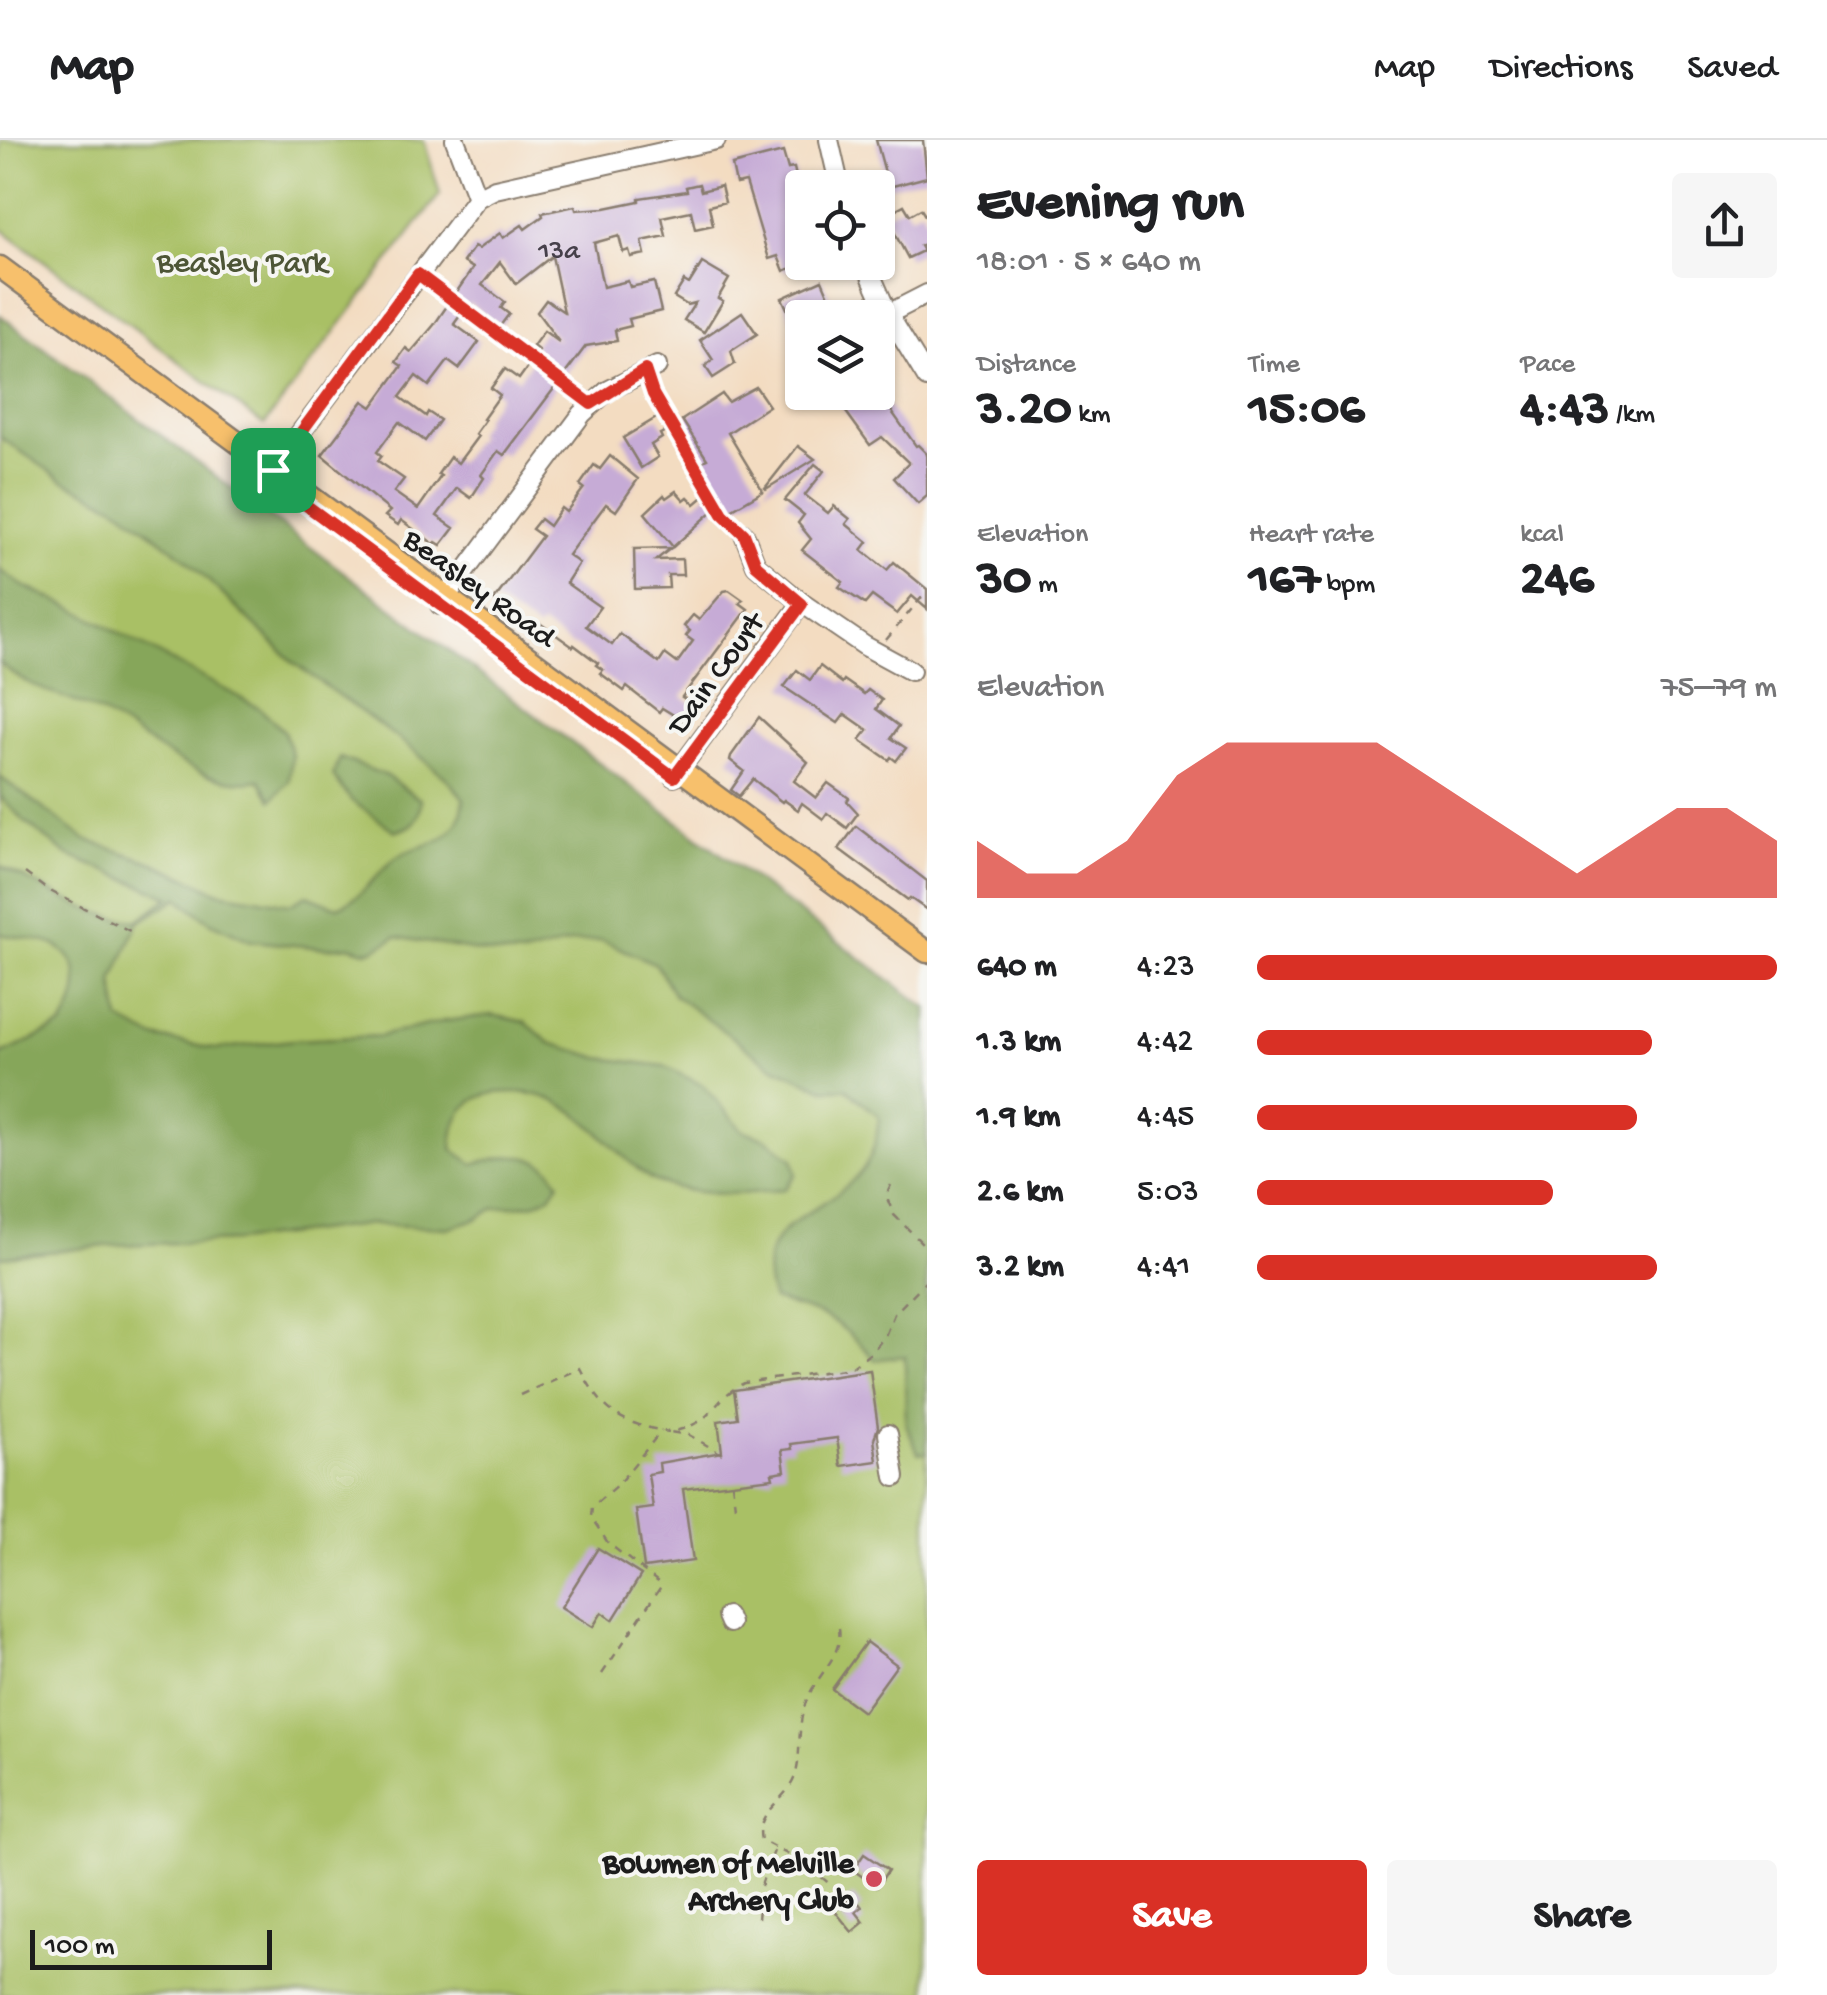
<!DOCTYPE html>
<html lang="en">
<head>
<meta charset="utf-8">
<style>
	body { margin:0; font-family:"Gochi Hand",sans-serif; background:#f6f6f6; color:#202124; height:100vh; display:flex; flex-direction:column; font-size:38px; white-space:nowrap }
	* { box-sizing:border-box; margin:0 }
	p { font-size:32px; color:#757577 }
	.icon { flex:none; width:55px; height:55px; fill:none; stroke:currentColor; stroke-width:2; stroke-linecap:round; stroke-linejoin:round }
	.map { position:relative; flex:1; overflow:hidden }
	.drawer { display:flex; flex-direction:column; background:#fff; width:900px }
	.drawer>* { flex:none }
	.buttons { position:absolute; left:785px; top:30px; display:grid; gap:20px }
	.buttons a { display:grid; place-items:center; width:110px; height:110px; border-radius:10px; background:#fff; box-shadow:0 2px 8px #0004; font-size:50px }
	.scale { position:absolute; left:30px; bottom:25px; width:242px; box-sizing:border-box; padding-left:10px; border:5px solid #1c1c1c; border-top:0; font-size:28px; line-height:35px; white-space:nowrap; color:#1c1c1c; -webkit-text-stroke:8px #f6f6f2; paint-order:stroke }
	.pin { position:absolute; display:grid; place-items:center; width:85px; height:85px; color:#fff; margin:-42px; border-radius:20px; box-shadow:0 5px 15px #0006 }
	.round { display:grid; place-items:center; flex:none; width:105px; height:105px; border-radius:10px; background:#f6f6f6 }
	.headline { display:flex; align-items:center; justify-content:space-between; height:170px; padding:0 50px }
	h1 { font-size:55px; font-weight:800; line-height:75px }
	.figures { display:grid; grid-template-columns:repeat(3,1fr); gap:15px; height:170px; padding:10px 50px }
	.figures div { display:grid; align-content:center }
	.figures b { font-size:50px; font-weight:800 }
	.figures small { font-size:28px; font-weight:400 }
	.figures p { font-size:28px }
	.chart { height:280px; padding:20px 50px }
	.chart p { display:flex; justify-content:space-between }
	.chart svg { width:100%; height:180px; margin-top:10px; fill:#d93025; opacity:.7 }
	.cta { display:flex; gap:20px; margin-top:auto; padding:20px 50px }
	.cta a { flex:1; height:115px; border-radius:10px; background:#d93025; color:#fff; font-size:40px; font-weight:800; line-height:115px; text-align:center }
	.cta a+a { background:#f6f6f6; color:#202124 }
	ul { padding:0 50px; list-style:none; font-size:32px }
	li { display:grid; grid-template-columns:160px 120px 1fr; align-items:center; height:75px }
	li i { height:25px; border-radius:12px; background:#d93025 }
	header { display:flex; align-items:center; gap:60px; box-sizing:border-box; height:140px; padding:0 50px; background:#fff; border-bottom:2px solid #e0e0e0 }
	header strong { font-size:48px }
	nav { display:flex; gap:55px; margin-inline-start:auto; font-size:35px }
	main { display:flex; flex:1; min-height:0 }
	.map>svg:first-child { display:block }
	.green { fill:#a9c065; stroke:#626e40; stroke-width:2.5 }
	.forest { fill:#86a65a; stroke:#51613b; stroke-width:2.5 }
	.building { fill:#c6abd6; fill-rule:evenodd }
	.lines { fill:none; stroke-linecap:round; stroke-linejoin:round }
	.minor-casing { stroke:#887c6e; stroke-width:22 }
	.major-casing { stroke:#887c6e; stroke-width:25 }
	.path { stroke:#887c6e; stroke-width:2.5; stroke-dasharray:8 8; stroke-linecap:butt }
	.minor { stroke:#fff; stroke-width:18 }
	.major { stroke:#f7c06c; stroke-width:20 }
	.route-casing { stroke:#fff; stroke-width:20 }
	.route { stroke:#d93025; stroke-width:12 }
	.poi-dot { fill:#d1495b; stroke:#f6f6f2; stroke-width:4 }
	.labels { text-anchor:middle; stroke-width:8; stroke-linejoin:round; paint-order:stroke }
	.number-label { font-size:28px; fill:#46404a }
	.park-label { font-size:32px; fill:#4d5536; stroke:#f6f6f2 }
	.street-label { font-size:32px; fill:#1c1c1c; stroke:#f6f6f2 }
	.poi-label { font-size:32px; font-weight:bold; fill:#1c1c1c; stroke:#f6f6f2; text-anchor:end }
</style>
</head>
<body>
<header>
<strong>Map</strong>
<nav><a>Map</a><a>Directions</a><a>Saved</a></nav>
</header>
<main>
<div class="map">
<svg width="927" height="1855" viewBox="0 0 927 1855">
	<rect width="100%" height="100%" fill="#f6f6f2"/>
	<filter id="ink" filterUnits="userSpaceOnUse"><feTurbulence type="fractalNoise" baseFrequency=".01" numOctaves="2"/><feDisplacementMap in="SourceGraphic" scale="20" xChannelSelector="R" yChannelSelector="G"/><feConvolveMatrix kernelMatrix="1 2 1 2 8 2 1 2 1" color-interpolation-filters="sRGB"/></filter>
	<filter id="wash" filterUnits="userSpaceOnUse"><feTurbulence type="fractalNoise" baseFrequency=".0048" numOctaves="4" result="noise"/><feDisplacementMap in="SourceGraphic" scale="40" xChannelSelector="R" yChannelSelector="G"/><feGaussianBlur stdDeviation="2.25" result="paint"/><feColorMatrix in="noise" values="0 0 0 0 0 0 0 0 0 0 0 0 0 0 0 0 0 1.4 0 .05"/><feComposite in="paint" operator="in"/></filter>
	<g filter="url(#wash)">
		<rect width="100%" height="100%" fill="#f3dcc1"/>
		<g class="green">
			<polygon points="0,0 424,0 440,54 264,285 0,88"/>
			<polygon points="0,176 927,870 927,1855 0,1855"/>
		</g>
		<g class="forest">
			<path d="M 0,175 L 927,868 L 927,1313 L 918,1313 L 906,1284 L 905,1216 L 875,1220 C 839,1179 826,1174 773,1160 C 746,1082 821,1078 860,1033 C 874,1017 877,997 879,976 L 847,949 L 824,949 L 772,926 L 674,855 L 656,824 L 602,800 L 572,802 L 524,815 L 495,814 L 396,797 L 373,810 L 365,811 L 350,806 L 326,808 L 251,801 L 210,782 L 178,758 L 138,783 L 113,841 L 120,880 L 153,897 L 215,909 L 294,900 L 380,896 L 445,881 L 492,875 L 525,882 L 550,903 L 600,918 L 664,926 L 704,946 L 742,990 L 767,999 L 793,1019 L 796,1034 L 785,1049 C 742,1056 696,1057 655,1041 C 645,1037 638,1028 630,1022 C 593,989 569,954 515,952 C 500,952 491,952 478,958 C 457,969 453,987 452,1009 L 473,1024 C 505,1015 542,1007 559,1043 L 550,1056 L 533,1064 L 495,1068 L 476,1079 L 447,1088 L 371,1084 L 237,1101 L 115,1105 L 0,1117 L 0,915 L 62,886 C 78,861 88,825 56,806 C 42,798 16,798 0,794 L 0,726 C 45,747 86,776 137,781 L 170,757 L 67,715 L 24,681 L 0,656 L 0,637 L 86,700 L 154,723 L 219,752 L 290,764 L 307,755 L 337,767 C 365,757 374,734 397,717 C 412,706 434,707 448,694 C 459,684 462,674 464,659 L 447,639 L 407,605 L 294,523 L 185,418 L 117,367 L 61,339 L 0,297 Z"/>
			<path d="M 0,430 L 23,446 L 73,468 L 259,568 L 284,591 L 292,615 L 289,641 L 272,660 L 260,640 C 203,651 151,600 105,575 C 71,557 28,550 0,523 Z"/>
			<path d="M 340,618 L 385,635 L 421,660 C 420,678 413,688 395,691 L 352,661 L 333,636 Z"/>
		</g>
		<g id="blocks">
			<g class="building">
				<polygon points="876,0 923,0 927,37 889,47"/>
				<polygon points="783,12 788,29 794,28 802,62 802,124 784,131 778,116 769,119 746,42 736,44 732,25"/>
				<path d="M 699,44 L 701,51 L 721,46 L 725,62 L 709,66 L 713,85 L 695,89 L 691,71 L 662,77 L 666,96 L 642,101 L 645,114 L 631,117 L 629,110 L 623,112 L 619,96 L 594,103 L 603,147 L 628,141 L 630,147 L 654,142 L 661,171 L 629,179 L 631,186 L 615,190 L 617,201 L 586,206 L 504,315 L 498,311 L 481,335 L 484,338 L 471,358 L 457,348 L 437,376 L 454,388 L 441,405 L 436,402 L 434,404 L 401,380 L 398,385 L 385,376 L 390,371 L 322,315 L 363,261 L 372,267 L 402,226 L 396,222 L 406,208 L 411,212 L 434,185 L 473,128 L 463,122 L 474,107 L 478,109 L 500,93 L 503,98 L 522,85 L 525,89 L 543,76 L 542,73 L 575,66 L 576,70 L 605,68 L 639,61 L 639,58 L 687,51 L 686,47 ZM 552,116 L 564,172 L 546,160 L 537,172 L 559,202 L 544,191 L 533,206 L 539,211 L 519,239 L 505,229 L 491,248 L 500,255 L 483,279 L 485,280 L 475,294 L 478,296 L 458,323 L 450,317 L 438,334 L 441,336 L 418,369 L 394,352 L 404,339 L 378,321 L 382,316 L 377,312 L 399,282 L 425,301 L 440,280 L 428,272 L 426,276 L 400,257 L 416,236 L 429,246 L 448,221 L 459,229 L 479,202 L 454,184 L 469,163 L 500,186 L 509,174 L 501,168 L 505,162 L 482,145 L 500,122 L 516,144 Z"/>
				<polygon points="904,65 910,75 921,69 927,79 927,102 920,106 923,111 908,118 885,75"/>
				<polygon points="702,123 729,139 718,158 723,161 704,192 684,180 695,163 687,165 674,157 684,141 689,144"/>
				<polygon points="822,140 831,161 792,179 782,158"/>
				<polygon points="742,172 757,194 731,211 735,224 713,238 705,226 713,220 700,200"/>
				<polygon points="756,247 769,266 728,293 763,351 729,371 724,361 673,407 645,373 664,355 666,358 676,351 684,360 688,357 695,364 715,347 701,322 707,319 682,280 722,254 728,262"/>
				<polygon points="851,252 878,252 916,306 918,305 927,314 927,356 918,364 894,338 909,323 882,297 870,305 841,265 854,257"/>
				<polygon points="658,277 666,291 660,294 662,298 651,305 658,317 641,328 623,298"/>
				<polygon points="798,306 815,319 766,349 765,348"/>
				<polygon points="610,316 638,339 616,371 606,364 568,415 579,423 566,443 600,467 586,486 612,505 620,494 659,523 665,514 677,523 693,501 686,496 690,491 684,486 693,475 699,480 724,451 729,450 743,460 740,463 748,469 682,557 694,565 682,580 662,568 659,572 627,547 624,551 600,533 603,530 596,525 598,523 574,505 573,507 541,484 538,489 494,460 542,396 532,389 540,379 549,386 561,368 566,372 584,348 580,345 594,325 600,329"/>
				<polygon points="815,324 824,331 805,355 828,373 834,366 850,379 846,384 868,402 862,410 887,430 894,422 927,449 927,469 912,456 897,474 872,456 865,464 839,447 843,442 802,410 811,399 798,383 804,375 785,360"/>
				<polygon points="671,408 656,420 682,419 683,435 668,435 669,448 635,449 634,409"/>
				<polygon points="820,526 842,543 844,540 864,554 868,550 882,560 876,569 899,586 891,598 906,608 896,621 891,617 889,620 860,600 868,590 845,574 838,583 784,547 797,530 810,540"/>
				<polygon points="759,577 808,622 794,641 816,658 828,643 849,658 847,661 858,673 847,688 827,673 823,679 802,663 798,670 784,660 782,662 753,639 739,656 731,650 744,631 730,620 731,616"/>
				<polygon points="856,686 927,741 927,770 910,758 908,760 839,709"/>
				<polygon points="870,1230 878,1287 874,1299 877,1321 841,1326 837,1298 791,1304 792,1309 782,1310 785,1331 772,1333 773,1338 683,1349 693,1421 644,1428 636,1370 653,1368 648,1334 660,1332 659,1323 722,1312 718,1281 738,1278 734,1250"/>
				<polygon points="598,1408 641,1435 613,1480 602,1472 593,1487 561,1467"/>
				<polygon points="866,1502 897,1525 863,1572 832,1549"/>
				<polygon points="864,1714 888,1730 877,1747 853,1730"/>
				<polygon points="853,1756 862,1767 856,1772 864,1782 852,1792 835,1771"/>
			</g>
		</g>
	</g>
	<g filter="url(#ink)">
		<use href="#blocks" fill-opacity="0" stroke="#887c6e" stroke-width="2.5"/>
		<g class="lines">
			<defs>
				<g id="minor">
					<polyline points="455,0 477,58"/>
					<polyline points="829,0 840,48"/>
					<polyline points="865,122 888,174 927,238"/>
					<polyline points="888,174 927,154"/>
					<polyline points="267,337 477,58 495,49 716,0"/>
					<polyline points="744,394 756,425 802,463 865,506 911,531"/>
					<polyline points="440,465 582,274 607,251 657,226"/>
					<polyline points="674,637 802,463"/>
					<polyline points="888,1294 895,1337"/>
					<polyline points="727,1476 730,1483"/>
				</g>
				<polyline id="major" points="0,127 927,812"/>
			</defs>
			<use href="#minor" class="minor-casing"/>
			<use href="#major" class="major-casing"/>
			<g class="path">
				<polyline points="433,144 578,254"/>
				<polyline points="651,249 723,374 732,382"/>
				<polyline points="886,500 927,451"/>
				<polyline points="25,733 46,749 136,794"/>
				<polyline points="891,1045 886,1056 894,1075 927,1108"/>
				<path d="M 520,1255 L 580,1228 C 603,1273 620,1283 669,1292"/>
				<path d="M 722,1314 L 689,1295 L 670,1292 C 718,1282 709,1261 744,1243 L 851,1228 L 872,1212 L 885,1196 L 894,1174 L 927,1140"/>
				<polyline points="732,1343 735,1366"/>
				<path d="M 839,1488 C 843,1515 819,1533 808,1557 C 794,1588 804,1618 793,1641 C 782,1663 755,1673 761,1700 L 806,1724 L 845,1757"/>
				<polyline points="602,1534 662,1445 608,1403 591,1377 592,1367 619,1343 662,1290"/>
				<polyline points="758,1778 762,1742 774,1711"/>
			</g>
			<use href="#minor" class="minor"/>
			<use href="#major" class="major"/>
		</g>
	</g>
	<g class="lines" filter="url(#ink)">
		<defs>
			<polygon id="route" points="418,134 591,264 645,230 653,254 723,374 744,394 756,425 802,464 674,637 268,337"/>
		</defs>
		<use href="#route" class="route-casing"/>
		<use href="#route" class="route"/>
	</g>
	<circle class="poi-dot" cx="874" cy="1739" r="10"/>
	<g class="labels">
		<g class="number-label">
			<text x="559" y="118">13a</text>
		</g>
		<g class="park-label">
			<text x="242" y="131">Beasley Park</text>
		</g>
		<g class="street-label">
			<text transform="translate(481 446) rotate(36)" y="11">Beasley Road</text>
			<text transform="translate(714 532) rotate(-54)" y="11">Dain Court</text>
		</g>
		<g class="poi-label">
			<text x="854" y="1732">Bowmen of Melville<tspan x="854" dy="37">Archery Club</tspan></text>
		</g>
	</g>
</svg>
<div class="buttons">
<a><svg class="icon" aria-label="locate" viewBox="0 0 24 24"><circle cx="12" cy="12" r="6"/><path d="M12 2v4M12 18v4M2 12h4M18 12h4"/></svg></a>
<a><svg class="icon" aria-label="layers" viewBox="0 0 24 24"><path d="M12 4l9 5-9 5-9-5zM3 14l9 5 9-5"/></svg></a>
</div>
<div class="scale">100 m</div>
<div class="pin" style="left:273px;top:330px;background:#1e9e55"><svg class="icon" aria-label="arrive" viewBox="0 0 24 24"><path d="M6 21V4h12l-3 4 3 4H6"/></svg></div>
</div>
<section class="drawer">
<div class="headline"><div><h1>Evening run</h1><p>18:01 · 5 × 640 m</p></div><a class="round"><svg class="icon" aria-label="share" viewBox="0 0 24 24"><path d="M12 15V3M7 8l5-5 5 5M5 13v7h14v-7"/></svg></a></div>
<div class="figures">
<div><p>Distance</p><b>3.20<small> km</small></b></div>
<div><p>Time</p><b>15:06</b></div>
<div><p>Pace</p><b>4:43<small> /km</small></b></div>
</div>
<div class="figures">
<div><p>Elevation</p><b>30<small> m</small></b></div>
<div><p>Heart rate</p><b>167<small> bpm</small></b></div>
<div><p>kcal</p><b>246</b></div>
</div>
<div class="chart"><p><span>Elevation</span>75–79 m</p>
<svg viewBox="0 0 160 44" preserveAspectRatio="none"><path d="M0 44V30L10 38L20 38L30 30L40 14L50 6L60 6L70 6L80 6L90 14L100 22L110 30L120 38L130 30L140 22L150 22L160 30V44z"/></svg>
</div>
<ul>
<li><b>640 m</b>4:23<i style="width:100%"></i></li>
<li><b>1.3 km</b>4:42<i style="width:76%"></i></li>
<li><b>1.9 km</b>4:45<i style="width:73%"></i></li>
<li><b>2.6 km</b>5:03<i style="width:57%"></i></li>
<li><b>3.2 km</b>4:41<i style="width:77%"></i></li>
</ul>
<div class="cta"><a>Save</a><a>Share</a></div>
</section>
</main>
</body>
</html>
